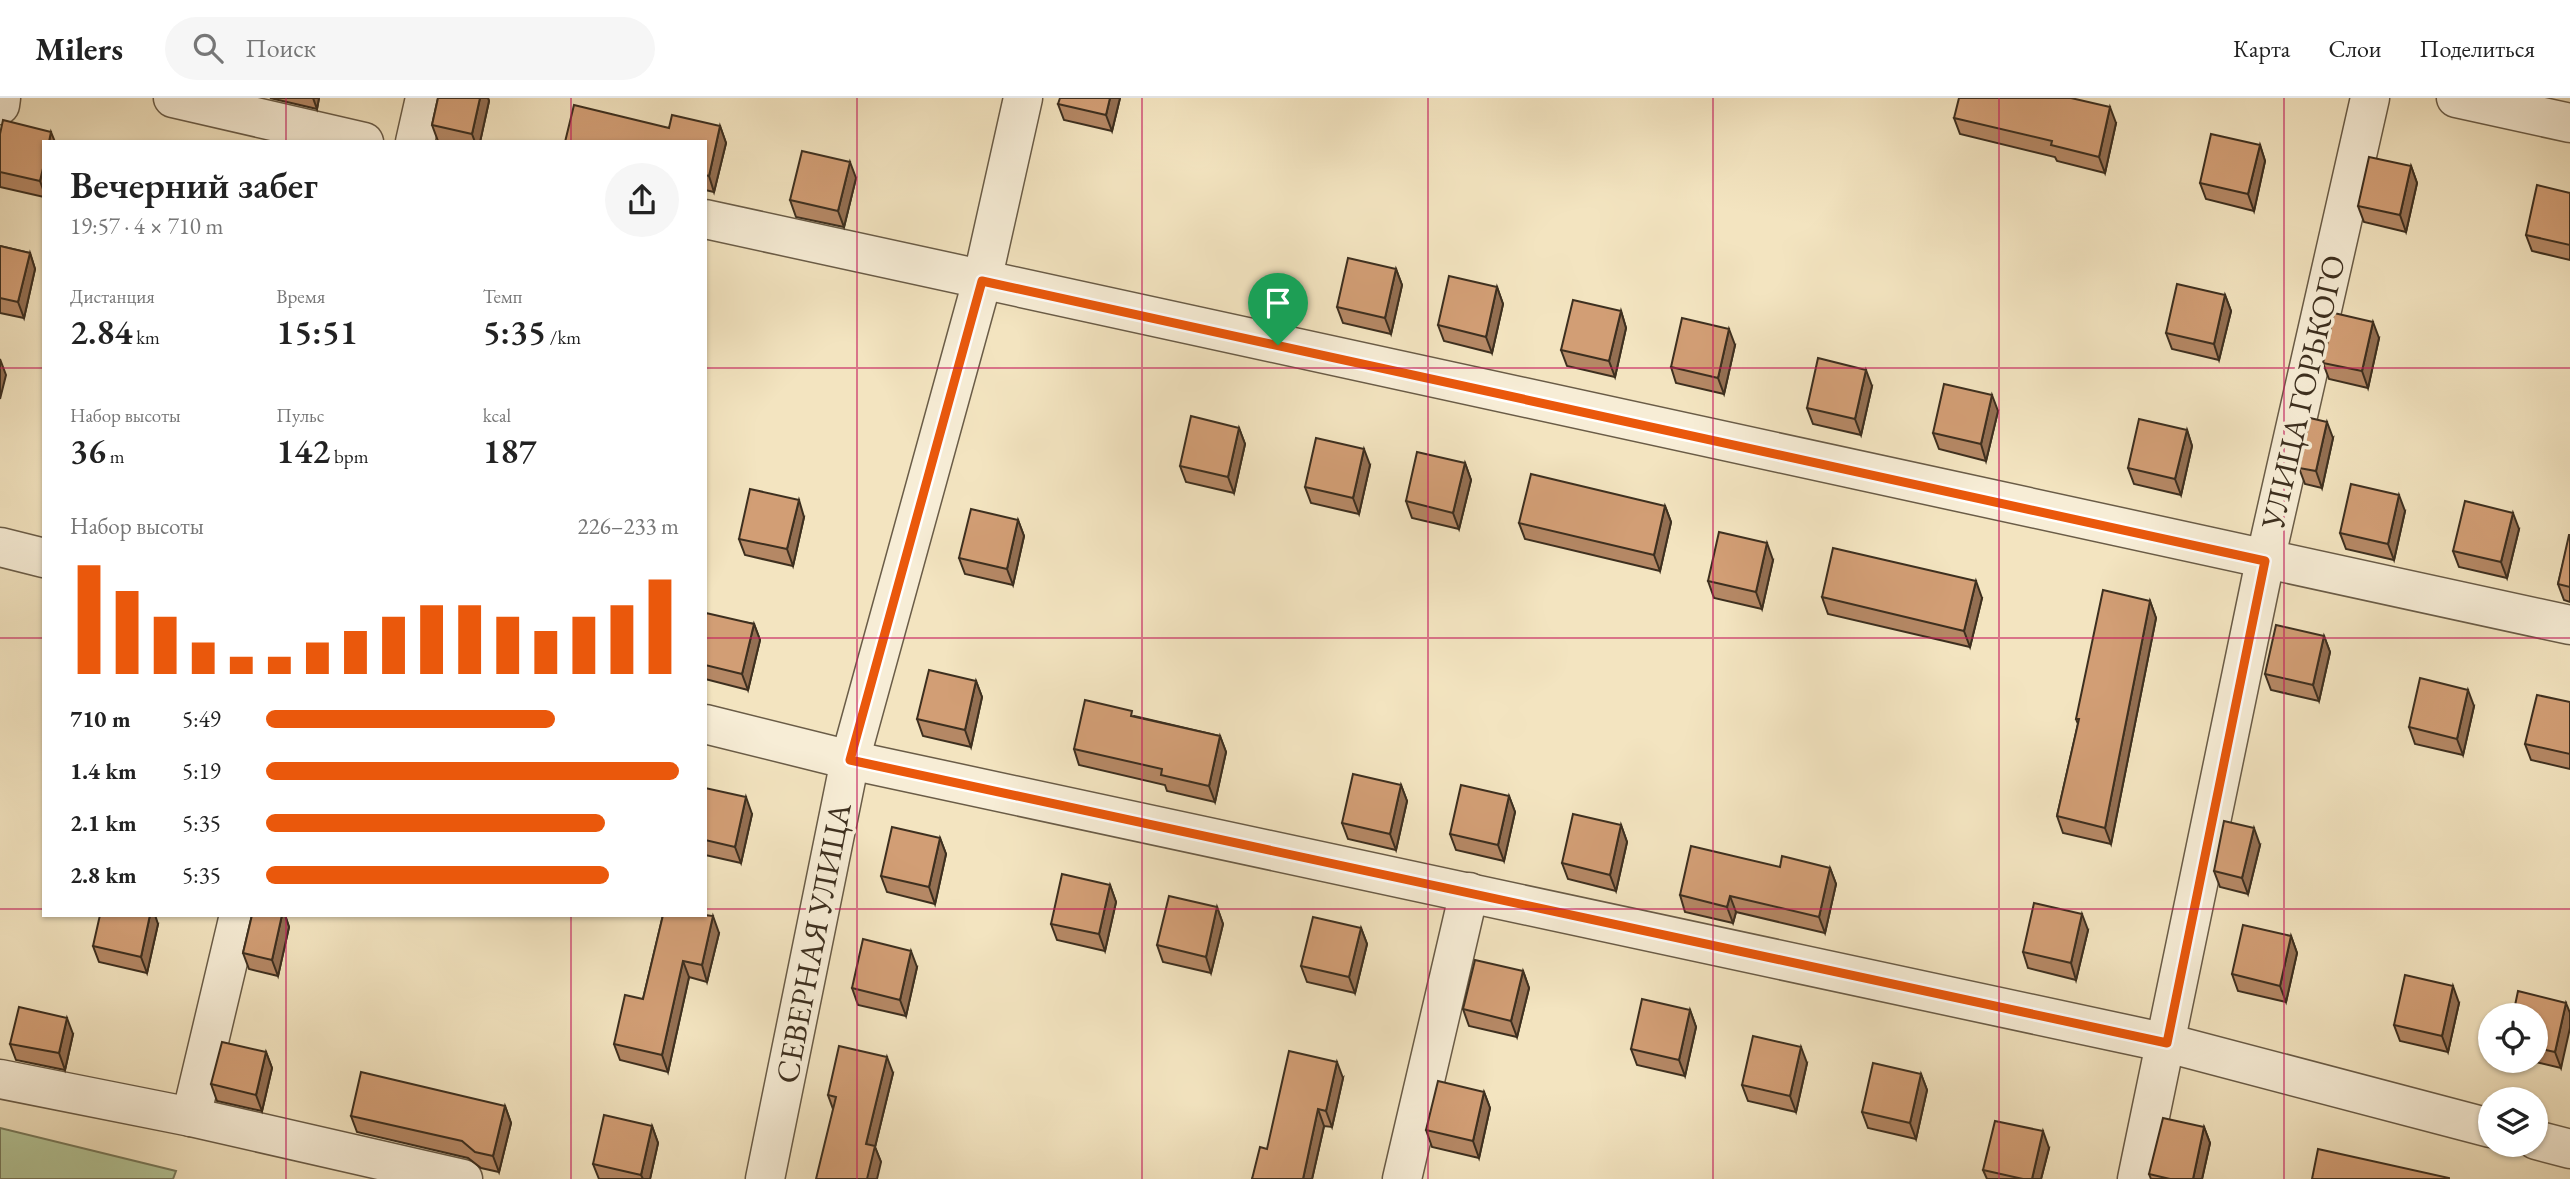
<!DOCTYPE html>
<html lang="ru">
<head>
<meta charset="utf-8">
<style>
	body { margin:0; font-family:"EB Garamond",serif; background:#f6f6f6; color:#222; height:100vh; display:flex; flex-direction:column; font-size:26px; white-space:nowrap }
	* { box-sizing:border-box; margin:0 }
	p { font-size:23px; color:#767676 }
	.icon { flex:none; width:38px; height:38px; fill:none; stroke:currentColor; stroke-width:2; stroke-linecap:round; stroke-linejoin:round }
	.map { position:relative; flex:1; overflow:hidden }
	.drawer { position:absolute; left:42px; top:42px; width:665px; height:777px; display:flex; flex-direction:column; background:#fff; border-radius:0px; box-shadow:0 2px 5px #0004 }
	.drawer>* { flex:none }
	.controls { position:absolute; left:2478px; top:905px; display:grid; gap:14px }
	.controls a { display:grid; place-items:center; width:70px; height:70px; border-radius:50%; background:#fff; box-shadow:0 2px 5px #0004; font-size:35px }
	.pin { position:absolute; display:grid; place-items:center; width:60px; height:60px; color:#fff; margin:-72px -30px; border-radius:50% 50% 50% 0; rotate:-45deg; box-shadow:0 0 7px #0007 }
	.pin .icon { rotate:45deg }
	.round { display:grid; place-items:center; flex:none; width:74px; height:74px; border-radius:37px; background:#f6f6f6 }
	.head { display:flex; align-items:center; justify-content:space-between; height:119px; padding:0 28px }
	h1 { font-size:38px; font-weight:600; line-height:52px }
	.figures { display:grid; grid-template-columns:repeat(3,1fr); gap:10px; height:119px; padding:7px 28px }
	.figures div { display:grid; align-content:center }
	.figures b { font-size:35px; font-weight:600 }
	.figures small { font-size:19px; font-weight:400 }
	.figures p { font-size:19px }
	.chart { height:196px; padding:14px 28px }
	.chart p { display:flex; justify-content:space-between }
	.chart svg { width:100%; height:126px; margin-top:7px; stroke:#ea580c; stroke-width:6 }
	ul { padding:0 28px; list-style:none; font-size:23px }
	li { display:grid; grid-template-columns:112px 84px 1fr; align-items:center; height:52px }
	li i { height:18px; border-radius:9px; background:#ea580c }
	header { display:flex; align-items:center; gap:42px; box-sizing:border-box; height:98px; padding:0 35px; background:#fff; border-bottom:2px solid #e0e0e0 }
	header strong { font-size:33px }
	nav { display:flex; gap:38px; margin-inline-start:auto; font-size:24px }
	.search { width:490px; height:63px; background:#f6f6f6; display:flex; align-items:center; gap:18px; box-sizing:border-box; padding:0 24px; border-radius:38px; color:#767676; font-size:26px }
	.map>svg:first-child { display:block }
	.garden { fill:#b4c597; stroke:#787a5b; stroke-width:2 }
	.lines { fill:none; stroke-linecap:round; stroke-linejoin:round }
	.street-casing { stroke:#6a5c47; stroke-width:41 }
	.street { stroke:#f7edd6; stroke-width:38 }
	.wall { fill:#b58865; stroke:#3d2f1f; stroke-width:2 }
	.shaded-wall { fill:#936f52; stroke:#3d2f1f; stroke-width:2 }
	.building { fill:#d29e75; stroke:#3d2f1f; stroke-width:2 }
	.route-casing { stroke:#fff; stroke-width:14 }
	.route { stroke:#ea580c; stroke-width:9 }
	.grid { fill:none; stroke:#c2185b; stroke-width:2; stroke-opacity:0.55 }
	.labels { text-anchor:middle; stroke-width:7; stroke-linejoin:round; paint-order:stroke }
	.street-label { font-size:32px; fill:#3d2f1f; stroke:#f7edd6 }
</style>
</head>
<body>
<header>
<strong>Milers</strong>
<div class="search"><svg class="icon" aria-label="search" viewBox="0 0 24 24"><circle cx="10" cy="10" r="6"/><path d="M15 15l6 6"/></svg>Поиск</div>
<nav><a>Карта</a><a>Слои</a><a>Поделиться</a></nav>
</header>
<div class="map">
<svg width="2570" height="1081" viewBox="0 0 2570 1081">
	<rect width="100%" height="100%" fill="#f3e4c0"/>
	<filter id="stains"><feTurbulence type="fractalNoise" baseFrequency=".00286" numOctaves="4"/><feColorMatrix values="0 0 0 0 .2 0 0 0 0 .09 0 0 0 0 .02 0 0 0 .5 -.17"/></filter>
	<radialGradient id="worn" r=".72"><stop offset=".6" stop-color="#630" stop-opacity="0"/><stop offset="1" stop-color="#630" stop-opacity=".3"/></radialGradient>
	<polygon class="garden" points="0,1030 176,1073 173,1081 0,1081"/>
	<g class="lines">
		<defs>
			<g id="street">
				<polyline points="173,0 364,44"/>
				<polyline points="2456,0 2570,25"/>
				<polyline points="0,7 1,0"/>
				<polyline points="415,44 425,0"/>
				<polyline points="705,121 2570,527"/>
				<polyline points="0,449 44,460"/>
				<polyline points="705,626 850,662 2167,945 2490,1030"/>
				<polyline points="0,981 191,1019 463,1081"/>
				<polyline points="191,1019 239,817"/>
				<polyline points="2536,1042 2570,1051"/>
				<polyline points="765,1081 850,662 982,183 1023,0"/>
				<polyline points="1402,1081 1469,794"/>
				<polyline points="2137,1081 2265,463 2370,0"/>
			</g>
		</defs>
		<use href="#street" class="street-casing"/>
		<use href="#street" class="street"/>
	</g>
	<g class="wall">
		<polygon points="270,0 319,0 317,11"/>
		<polygon points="438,0 488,0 489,3 480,44 438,43 432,27"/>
		<polygon points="1120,0 1112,33 1064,22 1058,6"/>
		<polygon points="1954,20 2116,25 2105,75 2057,63 2055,59 1960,36"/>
		<polygon points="720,28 726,45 714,94 705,92 705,44 669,30"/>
		<polygon points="0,36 44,44 44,99 0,89"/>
		<polygon points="2260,47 2265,63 2254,113 2206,101 2200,85"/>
		<polygon points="2411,68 2417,85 2406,134 2364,124 2358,108"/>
		<polygon points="856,80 844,129 796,119 790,102"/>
		<polygon points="2570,95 2570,162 2532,153 2526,137"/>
		<polygon points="0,148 30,155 35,171 24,220 0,215"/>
		<polygon points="1396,171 1402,187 1391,236 1343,225 1337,209"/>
		<polygon points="1497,189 1503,206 1492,255 1444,243 1438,227"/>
		<polygon points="2225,197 2231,213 2219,262 2172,251 2166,235"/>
		<polygon points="1621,213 1626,230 1615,279 1567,268 1561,252"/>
		<polygon points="2379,240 2368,290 2329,281 2323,265"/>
		<polygon points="1735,247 1724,296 1676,285 1671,269"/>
		<polygon points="1872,288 1861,337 1813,326 1807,310"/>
		<polygon points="1998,313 1986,363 1939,351 1933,335"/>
		<polygon points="1239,330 1245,346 1234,395 1186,384 1180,368"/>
		<polygon points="2187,332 2192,348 2181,397 2134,386 2128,370"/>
		<polygon points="2333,340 2322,390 2305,386 2299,370"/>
		<polygon points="1465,365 1471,382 1459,431 1412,420 1406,403"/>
		<polygon points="1370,367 1359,416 1311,405 1305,389"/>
		<polygon points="1665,408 1671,424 1660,473 1525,441 1519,425"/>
		<polygon points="2405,413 2394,462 2346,451 2340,435"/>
		<polygon points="804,419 793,468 745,457 739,441"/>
		<polygon points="1018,422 1024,438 1013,487 965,476 959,460"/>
		<polygon points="2519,431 2507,480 2459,469 2453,453"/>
		<polygon points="2570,437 2570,504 2564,502 2558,486"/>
		<polygon points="1773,462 1762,511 1714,500 1708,483"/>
		<polygon points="1822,499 1982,500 1970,549 1828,516"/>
		<polygon points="2150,503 2156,520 2111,746 2063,735 2057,718 2078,626 2076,621"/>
		<polygon points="705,518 754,526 760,542 748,592 705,581"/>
		<polygon points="2324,538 2330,554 2319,603 2271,592 2265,576"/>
		<polygon points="976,583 982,599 971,649 923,638 917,621"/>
		<polygon points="2570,604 2570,671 2531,662 2525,646"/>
		<polygon points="2474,608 2463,657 2415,646 2409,629"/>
		<polygon points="1134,618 1220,638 1226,654 1215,704 1167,693 1165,687 1079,667 1074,651"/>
		<polygon points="1401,687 1407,703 1396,752 1348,741 1342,725"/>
		<polygon points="705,690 752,716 741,765 705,757"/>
		<polygon points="1509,698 1515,714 1504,763 1456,752 1450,736"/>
		<polygon points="1621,727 1627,744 1616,793 1568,781 1562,765"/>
		<polygon points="940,740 946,756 935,806 887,794 881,778"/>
		<polygon points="2260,747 2248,796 2220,789 2214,773"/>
		<polygon points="1780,769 1830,770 1836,786 1825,835 1736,814 1733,825 1685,814 1680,797"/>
		<polygon points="1110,787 1116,804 1105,853 1057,842 1051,826"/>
		<polygon points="1217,809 1223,826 1211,875 1163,864 1157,847"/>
		<polygon points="252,817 285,817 289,829 278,878 249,871 243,855"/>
		<polygon points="663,817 719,835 707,884 689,879 668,974 620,962 614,946 643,901"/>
		<polygon points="158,826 147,875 99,864 93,848"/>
		<polygon points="1361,830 1367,846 1355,895 1307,884 1301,868"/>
		<polygon points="2088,832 2076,882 2028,870 2023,854"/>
		<polygon points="2291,838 2297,855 2286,904 2238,893 2232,876"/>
		<polygon points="917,869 906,918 858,907 852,890"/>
		<polygon points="1523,873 1529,890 1517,939 1469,928 1463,911"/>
		<polygon points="2459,905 2448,954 2400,943 2394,927"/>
		<polygon points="2566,905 2561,970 2527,962 2536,962 2536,917"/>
		<polygon points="1690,912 1696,929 1685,978 1637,967 1631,951"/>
		<polygon points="73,936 65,972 16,962 10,946"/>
		<polygon points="266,954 272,970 262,1013 217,1003 211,986"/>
		<polygon points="1807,965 1796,1014 1748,1003 1742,987"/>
		<polygon points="893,975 875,1049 881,1064 833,1011 828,997"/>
		<polygon points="1921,976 1927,992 1916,1041 1868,1030 1862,1014"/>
		<polygon points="1343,980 1332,1029 1324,1028 1312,1081 1252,1081 1267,1051"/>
		<polygon points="1484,994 1490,1010 1479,1060 1432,1049 1426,1032"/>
		<polygon points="505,1008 511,1025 499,1074 481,1070 468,1060 357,1034 351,1018"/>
		<polygon points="652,1028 658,1045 650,1081 599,1081 593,1066"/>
		<polygon points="2204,1029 2210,1045 2202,1081 2151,1081 2149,1076"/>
		<polygon points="2049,1050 2041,1081 1987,1081 1983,1072"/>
	</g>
	<g class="shaded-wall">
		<polygon points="313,0 319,0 317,11"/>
		<polygon points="480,0 488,0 489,3 480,44 475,44 472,36"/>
		<polygon points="1110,0 1120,0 1112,33 1106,17"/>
		<polygon points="2110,9 2116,25 2105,75 2099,59"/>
		<polygon points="720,28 726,45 714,94 709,78"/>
		<polygon points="51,34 55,44 49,44"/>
		<polygon points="2260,47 2265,63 2254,113 2248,96"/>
		<polygon points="850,64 856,80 844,129 838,113"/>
		<polygon points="44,66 44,94 40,83"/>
		<polygon points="2411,68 2417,85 2406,134 2400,117"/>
		<polygon points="30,155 35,171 24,220 18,204"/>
		<polygon points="1396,171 1402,187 1391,236 1385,220"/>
		<polygon points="1497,189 1503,206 1492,255 1486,239"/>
		<polygon points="2225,197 2231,213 2219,262 2214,246"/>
		<polygon points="1621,213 1626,230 1615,279 1609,263"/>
		<polygon points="2373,224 2379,240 2368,290 2362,273"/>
		<polygon points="1729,231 1735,247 1724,296 1718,280"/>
		<polygon points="0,261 6,277 0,301"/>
		<polygon points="1866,272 1872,288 1861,337 1855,321"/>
		<polygon points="1992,297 1998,313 1986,363 1981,346"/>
		<polygon points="2327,324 2333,340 2322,390 2316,373"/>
		<polygon points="1239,330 1245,346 1234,395 1228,379"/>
		<polygon points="2187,332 2192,348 2181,397 2175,381"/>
		<polygon points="1364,351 1370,367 1359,416 1353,400"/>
		<polygon points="1465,365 1471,382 1459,431 1453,415"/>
		<polygon points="2399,397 2405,413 2394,462 2388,446"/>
		<polygon points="799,402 804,419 793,468 787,451"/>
		<polygon points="1665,408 1671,424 1660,473 1654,457"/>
		<polygon points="2513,415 2519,431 2507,480 2501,464"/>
		<polygon points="1018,422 1024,438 1013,487 1007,471"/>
		<polygon points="1767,445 1773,462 1762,511 1756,494"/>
		<polygon points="1976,483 1982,500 1970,549 1964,533"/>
		<polygon points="2150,503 2156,520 2111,746 2105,730"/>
		<polygon points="754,526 760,542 748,592 742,576"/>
		<polygon points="2324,538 2330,554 2319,603 2313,587"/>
		<polygon points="976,583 982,599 971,649 965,632"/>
		<polygon points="2468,592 2474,608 2463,657 2457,641"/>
		<polygon points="1220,638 1226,654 1215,704 1209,688"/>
		<polygon points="1401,687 1407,703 1396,752 1390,736"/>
		<polygon points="1509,698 1515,714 1504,763 1498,747"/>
		<polygon points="746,699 752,716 741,765 735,749"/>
		<polygon points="1621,727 1627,744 1616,793 1610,777"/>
		<polygon points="2254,730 2260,747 2248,796 2242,780"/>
		<polygon points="940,740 946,756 935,806 929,789"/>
		<polygon points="1830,770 1836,786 1825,835 1819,819"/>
		<polygon points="1110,787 1116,804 1105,853 1099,836"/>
		<polygon points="1730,798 1736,814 1733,825 1727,809"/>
		<polygon points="1217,809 1223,826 1211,875 1206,859"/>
		<polygon points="2082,816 2088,832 2076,882 2071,865"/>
		<polygon points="150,817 155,817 158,826 147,875 141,859"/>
		<polygon points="282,817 285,817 289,829 278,878 272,862"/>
		<polygon points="713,818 719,835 707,884 702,867"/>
		<polygon points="1361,830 1367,846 1355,895 1349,879"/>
		<polygon points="2291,838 2297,855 2286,904 2280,888"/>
		<polygon points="911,853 917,869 906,918 900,902"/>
		<polygon points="683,863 689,879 668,974 662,957"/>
		<polygon points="1523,873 1529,890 1517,939 1511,923"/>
		<polygon points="2453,888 2459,905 2448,954 2442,938"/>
		<polygon points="2566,905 2570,915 2570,930 2561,970 2555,954"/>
		<polygon points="1690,912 1696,929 1685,978 1679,962"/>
		<polygon points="67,920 73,936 65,972 59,955"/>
		<polygon points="1801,949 1807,965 1796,1014 1790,998"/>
		<polygon points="266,954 272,970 262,1013 256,997"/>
		<polygon points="887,959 893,975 875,1049 881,1064 877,1081 867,1081 866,1046"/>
		<polygon points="1337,964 1343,980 1332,1029 1326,1013"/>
		<polygon points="1921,976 1927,992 1916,1041 1910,1025"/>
		<polygon points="1484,994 1490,1010 1479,1060 1473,1043"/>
		<polygon points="505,1008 511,1025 499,1074 493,1058"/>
		<polygon points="1318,1011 1324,1028 1312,1081 1303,1081"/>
		<polygon points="652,1028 658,1045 650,1081 643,1081 641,1077"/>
		<polygon points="2204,1029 2210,1045 2202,1081 2193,1081"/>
		<polygon points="2043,1033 2049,1050 2041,1081 2032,1081"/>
	</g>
	<g class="building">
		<polygon points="438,0 480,0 472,36 432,27"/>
		<polygon points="1060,0 1110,0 1106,17 1058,6"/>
		<polygon points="1959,0 2071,0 2110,9 2099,59 2051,47 2052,43 1954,20"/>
		<polygon points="574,7 669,30 672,17 720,28 709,78 705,77 705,44 565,44"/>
		<polygon points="3,22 51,34 49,44 44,44 44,66 40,83 0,74 0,36"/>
		<polygon points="2211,36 2260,47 2248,96 2200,85"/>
		<polygon points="802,53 850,64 838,113 790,102"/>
		<polygon points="2369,59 2411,68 2400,117 2358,108"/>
		<polygon points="2537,87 2570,95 2570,147 2526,137"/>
		<polygon points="0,148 30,155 18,204 0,200"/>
		<polygon points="1348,160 1396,171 1385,220 1337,209"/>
		<polygon points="1449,178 1497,189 1486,239 1438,227"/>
		<polygon points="2177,186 2225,197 2214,246 2166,235"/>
		<polygon points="1573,202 1621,213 1609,263 1561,252"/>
		<polygon points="2334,215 2373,224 2362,273 2323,265"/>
		<polygon points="1682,220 1729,231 1718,280 1671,269"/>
		<polygon points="1818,260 1866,272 1855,321 1807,310"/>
		<polygon points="1944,286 1992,297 1981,346 1933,335"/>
		<polygon points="1191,318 1239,330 1228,379 1180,368"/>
		<polygon points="2310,320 2327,324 2316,373 2299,370"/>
		<polygon points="2139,321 2187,332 2175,381 2128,370"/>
		<polygon points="1316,340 1364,351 1353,400 1305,389"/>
		<polygon points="1417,354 1465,365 1453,415 1406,403"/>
		<polygon points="1531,376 1665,408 1654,457 1519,425"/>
		<polygon points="2351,386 2399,397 2388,446 2340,435"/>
		<polygon points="750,391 799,402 787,451 739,441"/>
		<polygon points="2465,403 2513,415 2501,464 2453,453"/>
		<polygon points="971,411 1018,422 1007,471 959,460"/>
		<polygon points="1719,434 1767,445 1756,494 1708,483"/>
		<polygon points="2569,437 2570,437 2570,489 2558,486"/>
		<polygon points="1833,450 1976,483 1964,533 1822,499"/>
		<polygon points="2103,492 2150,503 2105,730 2057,718 2079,621 2076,621"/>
		<polygon points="706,515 754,526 742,576 705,567"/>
		<polygon points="2276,527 2324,538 2313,587 2265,576"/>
		<polygon points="929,572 976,583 965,632 917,621"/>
		<polygon points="2420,580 2468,592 2457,641 2409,629"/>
		<polygon points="2537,597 2570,604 2570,656 2525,646"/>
		<polygon points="1085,602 1132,613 1131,618 1220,638 1209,688 1161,677 1162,671 1074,651"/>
		<polygon points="1353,676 1401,687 1390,736 1342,725"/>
		<polygon points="1461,687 1509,698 1498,747 1450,736"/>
		<polygon points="705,690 746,699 735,749 705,742"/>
		<polygon points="1573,716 1621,727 1610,777 1562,765"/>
		<polygon points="2224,723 2254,730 2242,780 2214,773"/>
		<polygon points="892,729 940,740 929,789 881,778"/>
		<polygon points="1691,748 1780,769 1782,758 1830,770 1819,819 1730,798 1727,809 1680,797"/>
		<polygon points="1062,776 1110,787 1099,836 1051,826"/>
		<polygon points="1169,798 1217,809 1206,859 1157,847"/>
		<polygon points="2034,805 2082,816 2071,865 2023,854"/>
		<polygon points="100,817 150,817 141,859 93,848"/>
		<polygon points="252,817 282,817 272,862 243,855"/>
		<polygon points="663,817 705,817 713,818 702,867 683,863 662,957 614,946 625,897 643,901"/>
		<polygon points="1313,819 1361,830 1349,879 1301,868"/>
		<polygon points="2243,827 2291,838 2280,888 2232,876"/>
		<polygon points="863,841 911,853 900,902 852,890"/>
		<polygon points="1475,862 1523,873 1511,923 1463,911"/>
		<polygon points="2405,877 2453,888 2442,938 2394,927"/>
		<polygon points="2518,893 2566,905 2555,954 2536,950 2536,917 2513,917"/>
		<polygon points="1642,901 1690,912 1679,962 1631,951"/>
		<polygon points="19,909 67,920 59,955 10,946"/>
		<polygon points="1753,938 1801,949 1790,998 1742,987"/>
		<polygon points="222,944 266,954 256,997 211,986"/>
		<polygon points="839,948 887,959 866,1046 875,1048 867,1081 816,1081 836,999 828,997"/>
		<polygon points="1289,953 1337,964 1326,1013 1318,1011 1303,1081 1252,1081 1260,1049 1267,1051"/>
		<polygon points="1873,965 1921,976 1910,1025 1862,1014"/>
		<polygon points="361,974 505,1008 493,1058 475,1054 462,1043 351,1018"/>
		<polygon points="1438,983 1484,994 1473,1043 1426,1032"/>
		<polygon points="604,1017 652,1028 641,1077 593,1066"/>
		<polygon points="2163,1020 2204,1029 2193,1081 2170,1081 2149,1076"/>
		<polygon points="1995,1023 2043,1033 2032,1081 2023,1081 1983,1072"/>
		<polygon points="2318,1051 2449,1080 2449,1081 2312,1081"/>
	</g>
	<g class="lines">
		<defs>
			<polygon id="route" points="982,183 2265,463 2167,945 850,662"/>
		</defs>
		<use href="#route" class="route-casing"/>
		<use href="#route" class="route"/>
	</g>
	<path class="grid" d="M 286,0 L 286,44M 571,0 L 571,44M 857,0 L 857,1081M 1142,0 L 1142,1081M 1428,0 L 1428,1081M 1713,0 L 1713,1081M 1999,0 L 1999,1081M 2284,0 L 2284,1081M 0,270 L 44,270M 705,270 L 2570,270M 0,540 L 44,540M 705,540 L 2570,540M 0,811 L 44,811M 705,811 L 2570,811M 286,817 L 286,1081M 571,817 L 571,1081"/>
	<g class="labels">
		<g class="street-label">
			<text transform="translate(2303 294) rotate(-77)" y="11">УЛИЦА ГОРЬКОГО</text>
			<text transform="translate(813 845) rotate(-79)" y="11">СЕВЕРНАЯ УЛИЦА</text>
		</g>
	</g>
	<rect width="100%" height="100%" filter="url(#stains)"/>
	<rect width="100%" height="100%" fill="url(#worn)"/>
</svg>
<div class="controls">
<a><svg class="icon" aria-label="locate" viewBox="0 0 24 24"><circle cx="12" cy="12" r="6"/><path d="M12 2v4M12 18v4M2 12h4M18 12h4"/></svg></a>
<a><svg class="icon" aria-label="layers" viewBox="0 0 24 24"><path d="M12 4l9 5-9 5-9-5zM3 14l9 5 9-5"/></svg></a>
</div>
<div class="pin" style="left:1278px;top:247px;background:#1e9e55"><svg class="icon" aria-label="arrive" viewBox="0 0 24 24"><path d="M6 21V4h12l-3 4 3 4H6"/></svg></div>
<section class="drawer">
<div class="head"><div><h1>Вечерний забег</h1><p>19:57 · 4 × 710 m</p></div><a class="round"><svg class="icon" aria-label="share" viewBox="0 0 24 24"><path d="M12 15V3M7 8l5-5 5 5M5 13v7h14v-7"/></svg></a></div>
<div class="figures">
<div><p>Дистанция</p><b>2.84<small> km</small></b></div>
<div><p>Время</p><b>15:51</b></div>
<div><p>Темп</p><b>5:35<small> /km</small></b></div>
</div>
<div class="figures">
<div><p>Набор высоты</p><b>36<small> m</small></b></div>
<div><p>Пульс</p><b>142<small> bpm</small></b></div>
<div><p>kcal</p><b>187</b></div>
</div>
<div class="chart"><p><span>Набор высоты</span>226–233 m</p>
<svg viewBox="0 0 160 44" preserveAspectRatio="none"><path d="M5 44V6M15 44V15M25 44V24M35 44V33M45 44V38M55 44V38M65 44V33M75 44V29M85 44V24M95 44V20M105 44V20M115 44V24M125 44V29M135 44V24M145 44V20M155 44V11"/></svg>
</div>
<ul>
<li><b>710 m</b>5:49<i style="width:70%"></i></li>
<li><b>1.4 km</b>5:19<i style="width:100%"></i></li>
<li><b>2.1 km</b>5:35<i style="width:82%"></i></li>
<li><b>2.8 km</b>5:35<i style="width:83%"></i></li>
</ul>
</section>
</div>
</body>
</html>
